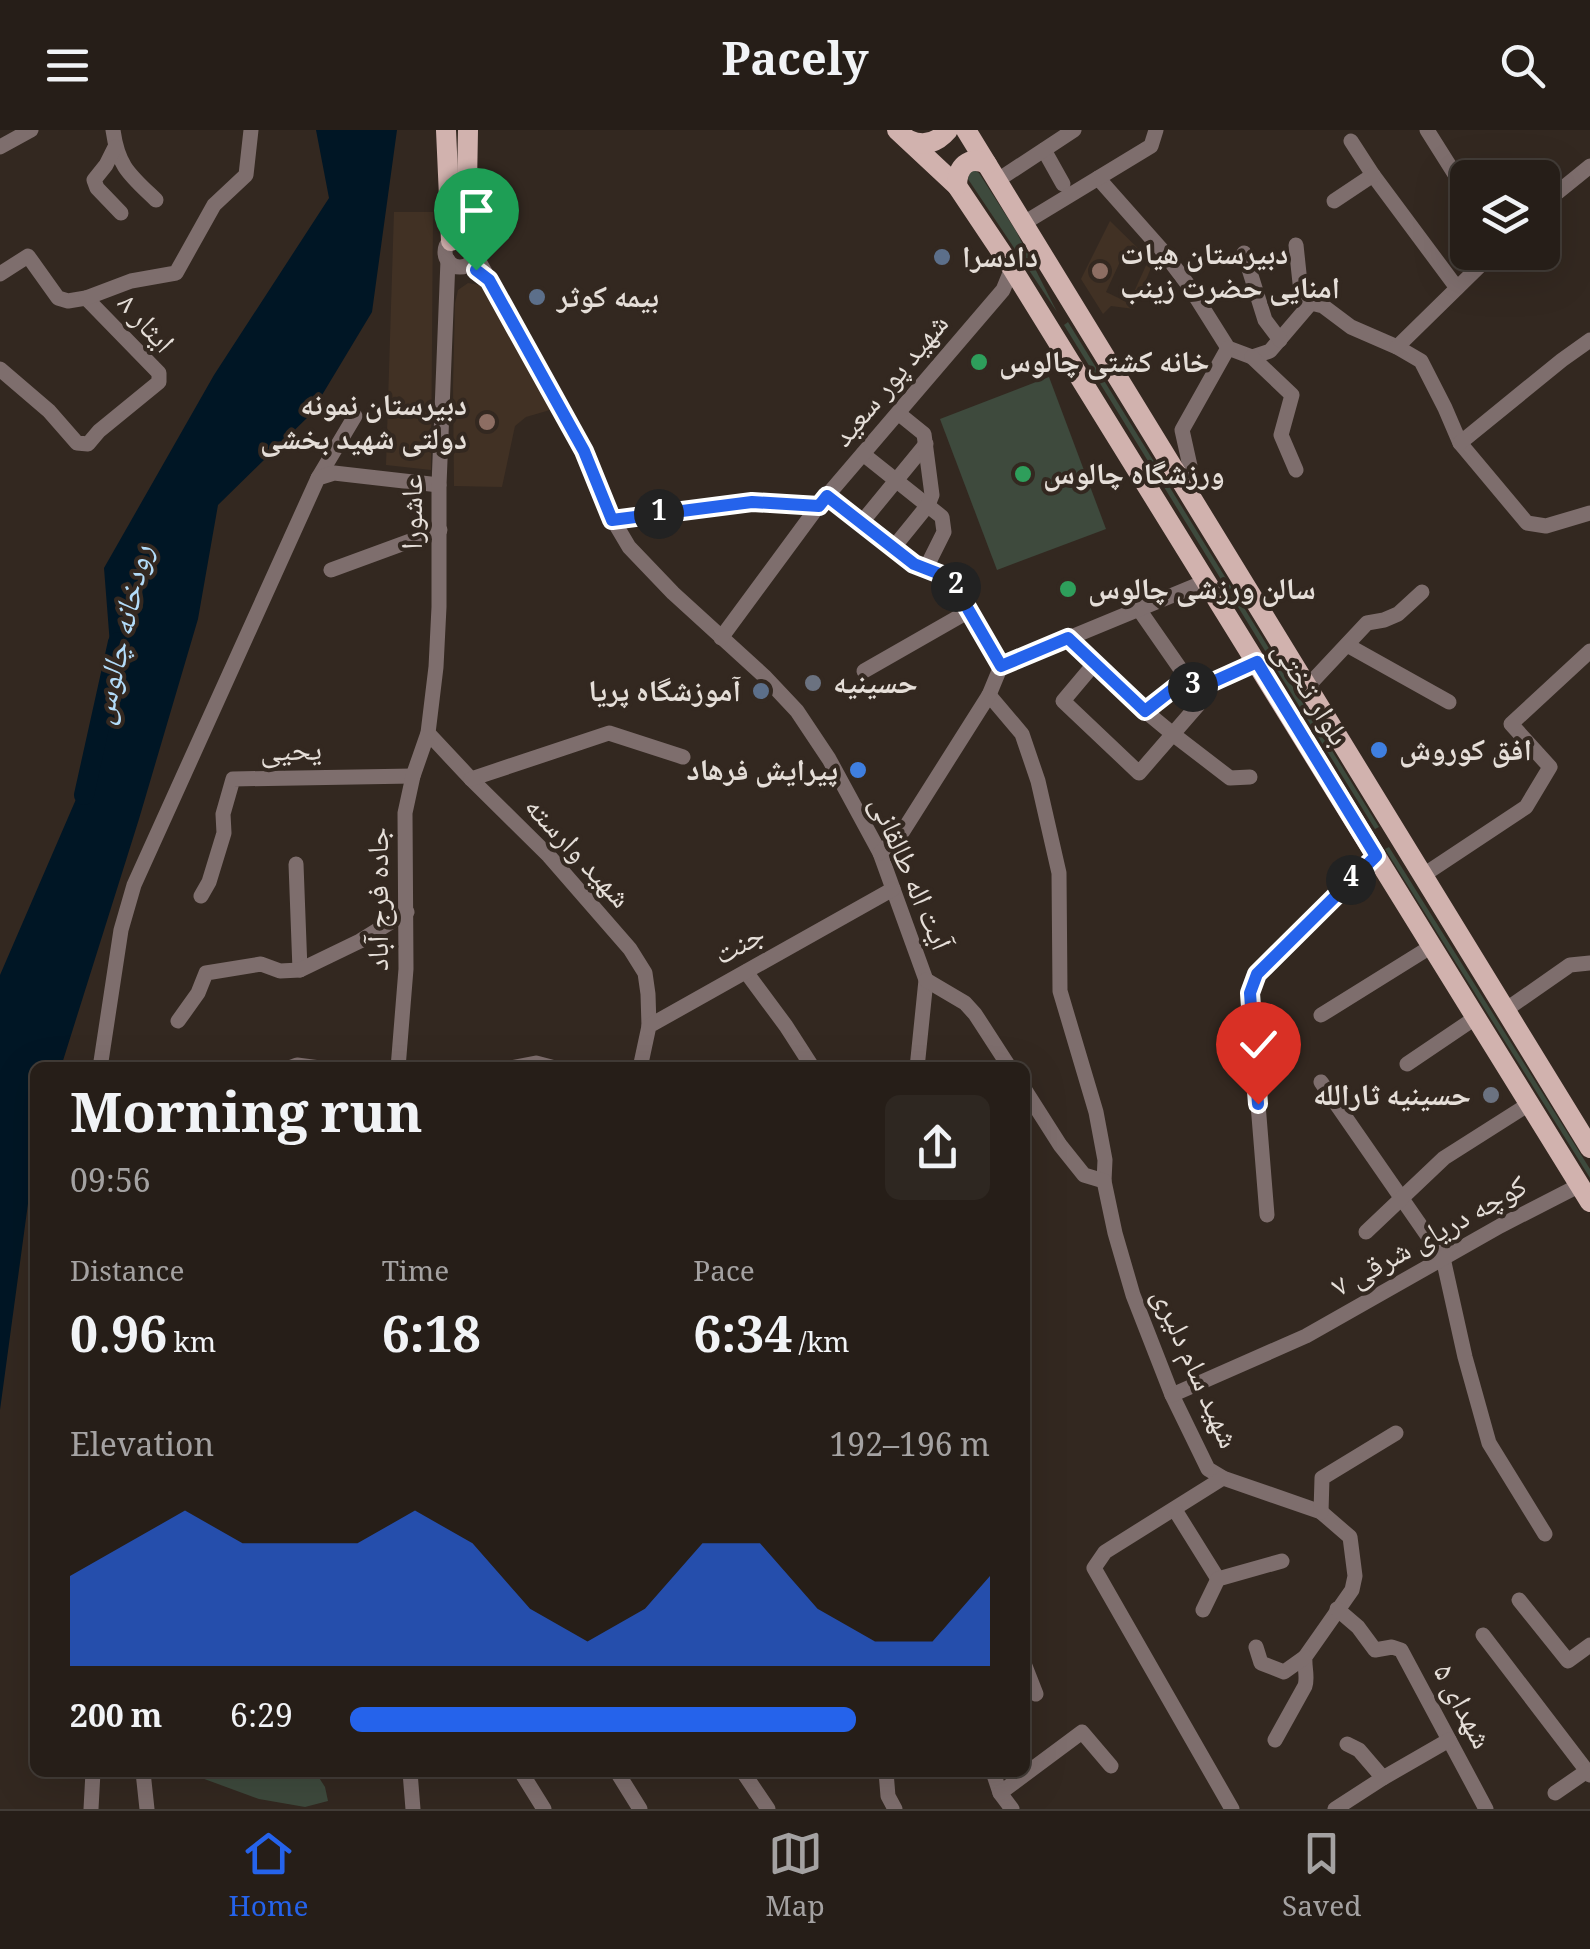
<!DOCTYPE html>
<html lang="en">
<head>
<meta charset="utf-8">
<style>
	body { margin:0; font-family:Georgia,"Noto Naskh Arabic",serif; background:#2e2721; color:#f1f3f6; height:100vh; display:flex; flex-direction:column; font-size:38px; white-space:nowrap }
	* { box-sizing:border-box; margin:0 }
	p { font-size:32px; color:#a4a2a2 }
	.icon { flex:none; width:55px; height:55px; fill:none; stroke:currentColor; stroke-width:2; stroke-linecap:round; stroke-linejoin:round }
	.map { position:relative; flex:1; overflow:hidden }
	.details { position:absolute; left:30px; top:932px; width:1000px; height:715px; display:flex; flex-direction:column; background:#261e18; border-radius:15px; box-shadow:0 10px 40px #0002,0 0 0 2px #423c37 }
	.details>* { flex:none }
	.fabs { position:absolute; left:1450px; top:30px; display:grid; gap:20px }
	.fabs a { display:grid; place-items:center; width:110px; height:110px; border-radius:15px; background:#261e18; box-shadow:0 10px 40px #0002,0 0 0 2px #423c37; font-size:50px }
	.pin { position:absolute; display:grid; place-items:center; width:85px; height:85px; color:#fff; margin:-102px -42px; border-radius:50% 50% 50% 0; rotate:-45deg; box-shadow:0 0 10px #0007 }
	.pin .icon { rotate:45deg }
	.km { position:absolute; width:50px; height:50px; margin:-25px; border-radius:50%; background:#222; color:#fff; font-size:28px; line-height:50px; text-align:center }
	.round { display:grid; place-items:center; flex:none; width:105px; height:105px; border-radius:15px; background:#2e2721 }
	.headline { display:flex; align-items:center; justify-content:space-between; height:170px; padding:0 40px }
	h1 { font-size:55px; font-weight:700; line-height:75px }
	.metrics { display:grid; grid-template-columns:repeat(3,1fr); gap:15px; height:170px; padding:10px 40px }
	.metrics div { display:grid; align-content:center }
	.metrics b { font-size:50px; font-weight:700 }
	.metrics small { font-size:28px; font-weight:400 }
	.metrics p { font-size:28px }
	.chart { height:280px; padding:20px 40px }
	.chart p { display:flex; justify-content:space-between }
	.chart svg { width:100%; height:180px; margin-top:10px; fill:#2563eb; opacity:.7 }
	ul { padding:0 40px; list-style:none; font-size:32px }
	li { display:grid; grid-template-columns:160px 120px 1fr; align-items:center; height:75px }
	li i { height:25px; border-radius:12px; background:#2563eb }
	header { display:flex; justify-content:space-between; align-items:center; height:130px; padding:0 40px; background:#261e18; font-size:45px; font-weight:700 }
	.menu { display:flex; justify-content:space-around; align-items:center; height:140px; border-top:2px solid #423c37; background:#261e18; font-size:28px; color:#a4a2a2 }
	.menu a { display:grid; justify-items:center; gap:5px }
	.menu .on { color:#2563eb }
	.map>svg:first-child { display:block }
	.built { fill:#413124; fill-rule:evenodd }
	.green { fill:#3e4a3d }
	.water { fill:#001625 }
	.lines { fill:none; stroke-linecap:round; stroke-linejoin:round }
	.river { stroke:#001625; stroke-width:20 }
	.minor { stroke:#7e6e6d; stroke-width:15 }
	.major { stroke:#d1b2ae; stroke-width:20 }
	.route-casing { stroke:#fff; stroke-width:20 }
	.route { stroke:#2563eb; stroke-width:12 }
	.service-dot { fill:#5c6f8a; stroke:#332820; stroke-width:4 }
	.education-dot { fill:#8d6e63; stroke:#332820; stroke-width:4 }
	.leisure-dot { fill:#2e9e5b; stroke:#332820; stroke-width:4 }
	.worship-dot { fill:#6b7280; stroke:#332820; stroke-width:4 }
	.shop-dot { fill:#3f7fe0; stroke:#332820; stroke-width:4 }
	.labels { text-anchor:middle; stroke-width:8; stroke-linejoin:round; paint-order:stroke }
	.poi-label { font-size:30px; font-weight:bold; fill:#e5ded8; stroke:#332820; text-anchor:start }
	.street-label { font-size:30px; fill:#e5ded8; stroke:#332820 }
	.water-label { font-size:32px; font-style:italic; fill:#b3dcf9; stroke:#332820 }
</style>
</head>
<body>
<header><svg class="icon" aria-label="menu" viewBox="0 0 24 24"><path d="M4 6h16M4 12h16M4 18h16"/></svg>Pacely<svg class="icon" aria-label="search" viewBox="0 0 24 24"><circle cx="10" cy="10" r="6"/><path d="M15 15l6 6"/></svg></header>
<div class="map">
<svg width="1590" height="1679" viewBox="0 0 1590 1679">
	<rect width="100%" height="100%" fill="#332820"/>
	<g class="built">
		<polygon points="394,82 433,82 431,340 386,335"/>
		<path d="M 1110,91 L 1153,133 L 1134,179 L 1111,176 L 1103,184 L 1081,149 ZM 1125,121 L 1148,131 L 1129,173 L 1106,162 Z"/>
		<polygon points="468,153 480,155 486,159 550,280 526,287 515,296 502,357 454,356 453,257 455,173 458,160"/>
	</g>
	<g class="green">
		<polygon points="974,40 979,43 1016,101 1057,182 968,49 970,41"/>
		<polygon points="1068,192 1379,697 1375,699 1064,195"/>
		<polygon points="1049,247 1106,399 997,440 940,289"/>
		<polygon points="1389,717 1590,1039 1590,1048 1385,719"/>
		<polygon points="188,1643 316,1643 325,1657 328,1671 305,1677 259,1669"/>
	</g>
	<polygon class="water" points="316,0 397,0 372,182 310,285 218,375 198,489 139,689 61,937 35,938 35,1022 0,1280 0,845 115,579 104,438 214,245 329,68"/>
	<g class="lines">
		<polyline class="river" points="84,665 118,512"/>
		<g class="minor">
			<path d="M 113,0 C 118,37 130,45 156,70"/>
			<polyline points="1427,0 1461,54"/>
			<polyline points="1351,11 1373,45 1457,158"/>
			<polyline points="0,17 31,0"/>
			<polyline points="115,17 106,35 94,50 97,58 121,83"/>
			<polyline points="1044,20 1063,54"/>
			<polyline points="1098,48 1161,119 1189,156 1228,218 1252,227 1270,221 1311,173 1323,176 1351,197 1397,217 1421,231 1445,278 1460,313 1527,393 1546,396 1590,383"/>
			<polyline points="998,50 1074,0"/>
			<polyline points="1334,71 1373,45"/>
			<polyline points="1542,75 1590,36"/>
			<polyline points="1024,93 1151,16 1156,0"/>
			<circle cx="460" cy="122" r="15"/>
			<polyline points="1296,115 1300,153 1311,173"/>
			<polyline points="1244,123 1265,190 1280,210"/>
			<polyline points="475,124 584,321 613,390 629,417 673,463 764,546 797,581 829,629 880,723 926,850 917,938"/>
			<polyline points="0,144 28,126 58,168 68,171 86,168 159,243 159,252 99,301 88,314 77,313 49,281 0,239"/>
			<polyline points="86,168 131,151 176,143 214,75 246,45 251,0"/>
			<polyline points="1397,217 1494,122"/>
			<polyline points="1252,227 1292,265 1281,305 1296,340"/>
			<polyline points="1460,313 1562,230 1590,210"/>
			<polyline points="863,324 942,387 944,402 926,438"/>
			<polyline points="318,348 355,286"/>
			<polyline points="1181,352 1190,336 1182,300 1228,218"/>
			<polyline points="827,365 914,433 950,447 1001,536"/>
			<polyline points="613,390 751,373 819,375"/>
			<polyline points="862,392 926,314"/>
			<polyline points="894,417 928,375 932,365 924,304 898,283"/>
			<polyline points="331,440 440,400"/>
			<polyline points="721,508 819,375 1003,160 1012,138"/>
			<polyline points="1068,508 1145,581 1174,605 1230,648 1250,647"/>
			<polyline points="1347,515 1449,572"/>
			<polyline points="1095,533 1063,571 1139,643 1198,575 1195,560 1138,478"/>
			<polyline points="864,541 969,481"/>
			<polyline points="1307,557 1367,493 1384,490 1398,484 1422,462"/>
			<polyline points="1195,560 1257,532"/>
			<polyline points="989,565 1022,604 1038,651 1059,743 1060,861 1096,982 1105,1030 1104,1051"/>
			<polyline points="1145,581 1187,548"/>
			<polyline points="428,603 471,649 549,726 630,819 645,843 648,864 649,896"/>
			<polyline points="471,649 609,603 683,627"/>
			<polyline points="880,723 903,701 989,565 1001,536 1207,451"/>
			<polyline points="296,734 300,840"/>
			<polyline points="1422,746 1526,677 1550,637 1511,594 1590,521"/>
			<polyline points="201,766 209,752 224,703 223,684 233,649 413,646"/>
			<polyline points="746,842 786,896 813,938"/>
			<polyline points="926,850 965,873 975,884 1010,938"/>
			<polyline points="1504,881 1570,835 1590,833"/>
			<polyline points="1321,885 1432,816"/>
			<polyline points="178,891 198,863 206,843 261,834 280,841 300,840 360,811 407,782"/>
			<polyline points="1407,934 1475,888"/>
			<polyline points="100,938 121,800 134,755 318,348 334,343 439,355"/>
			<polyline points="289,938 297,935 320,938"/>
			<polyline points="398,938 406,839 405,683 413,646 428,603 436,537 439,477 439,355 448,130"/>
			<polyline points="510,938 536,933 555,938"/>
			<polyline points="640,938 649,896 893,759"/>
			<polyline points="1321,952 1443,1128 1465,1227 1489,1313 1545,1404"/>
			<path d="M 1025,960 L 1060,1015 L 1084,1045 L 1104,1051 L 1115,1103 L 1133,1165 L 1172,1265 L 1208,1339 L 1223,1348 L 1321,1382 L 1350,1407 L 1355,1446 L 1352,1460 L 1305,1527 C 1304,1537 1308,1547 1305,1556 L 1275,1610"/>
			<polyline points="1267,1085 1249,863 1257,845 1376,726"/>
			<polyline points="1366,1102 1444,1028 1529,974"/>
			<polyline points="1172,1265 1306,1206 1500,1096 1580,1055"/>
			<polyline points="1223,1348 1105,1422 1094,1438 1232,1679"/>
			<polyline points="1175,1380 1218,1449"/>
			<polyline points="1321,1382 1322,1348 1396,1303"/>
			<polyline points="1519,1470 1568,1531 1590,1515"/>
			<polyline points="1337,1479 1358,1497 1375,1520 1392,1517 1401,1520 1486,1679"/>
			<polyline points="1203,1480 1218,1449 1282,1431"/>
			<polyline points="1483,1505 1590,1645"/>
			<polyline points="1256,1517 1261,1533 1284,1542 1305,1527"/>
			<polyline points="1025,1536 1036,1564"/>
			<polyline points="1347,1614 1359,1620 1383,1648"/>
			<polyline points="143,1642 147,1679"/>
			<polyline points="410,1642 413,1679"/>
			<polyline points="521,1642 544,1679"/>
			<polyline points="617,1642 640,1679"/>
			<polyline points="743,1642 768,1679"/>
			<polyline points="886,1642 888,1666 895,1679"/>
			<polyline points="993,1642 1000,1663 1012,1679"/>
			<polyline points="1000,1663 1082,1602 1111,1636"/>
			<polyline points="1555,1663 1587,1641"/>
			<polyline points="91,1679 93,1642"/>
			<polyline points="1335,1679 1383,1648 1449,1610"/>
		</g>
		<g class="major">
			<polyline points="446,0 451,111"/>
			<polyline points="897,0 957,56 1012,138 1590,1072"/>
			<polyline points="966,0 1590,1018"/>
			<path d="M 909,10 C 924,17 937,13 948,0"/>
			<path d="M 957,56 C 957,37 968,25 987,34"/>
			<polyline points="466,109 468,0"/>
		</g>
	</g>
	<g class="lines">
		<defs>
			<polyline id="route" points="476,140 489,150 584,321 612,390 752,372 819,376 827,366 914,434 950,448 1001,536 1068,508 1145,581 1187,548 1195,560 1257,532 1376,726 1257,844 1250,863 1258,974"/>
		</defs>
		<use href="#route" class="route-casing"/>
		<use href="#route" class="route"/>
	</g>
	<g class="service-dot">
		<circle cx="942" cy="127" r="10"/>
		<circle cx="537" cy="167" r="10"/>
		<circle cx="761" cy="561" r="10"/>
	</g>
	<g class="education-dot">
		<circle cx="1100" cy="141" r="10"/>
		<circle cx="487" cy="292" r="10"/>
	</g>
	<g class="leisure-dot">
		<circle cx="979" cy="232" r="10"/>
		<circle cx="1023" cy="344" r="10"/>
		<circle cx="1068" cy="459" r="10"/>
	</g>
	<g class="worship-dot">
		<circle cx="813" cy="553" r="10"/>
		<circle cx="1491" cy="965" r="10"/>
	</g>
	<g class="shop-dot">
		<circle cx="1379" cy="620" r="10"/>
		<circle cx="858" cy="640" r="10"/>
	</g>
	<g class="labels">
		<g class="poi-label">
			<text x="1120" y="134">دبیرستان هیات<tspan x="1120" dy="34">امنایی حضرت زینب</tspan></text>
			<text x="962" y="137">دادسرا</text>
			<text x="557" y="177">بیمه کوثر</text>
			<text x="999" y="242">خانه کشتی چالوس</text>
			<text x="467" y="285" text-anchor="end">دبیرستان نمونه<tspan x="467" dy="34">دولتی شهید بخشی</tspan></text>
			<text x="1043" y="354">ورزشگاه چالوس</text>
			<text x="1088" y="469">سالن ورزشی چالوس</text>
			<text x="833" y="563">حسینیه</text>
			<text x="741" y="571" text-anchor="end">آموزشگاه پریا</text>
			<text x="1399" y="630">افق کوروش</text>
			<text x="838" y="650" text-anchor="end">پیرایش فرهاد</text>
			<text x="1471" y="975" text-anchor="end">حسینیه ثارالله</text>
		</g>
		<g class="street-label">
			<text transform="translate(146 193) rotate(48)" y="10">ایثار ۸</text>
			<text transform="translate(890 250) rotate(-50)" y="10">شهید پور سعید</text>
			<text transform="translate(412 382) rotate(-90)" y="10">عاشورا</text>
			<text transform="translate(1311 563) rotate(58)" y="10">بلوار تختی</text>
			<text transform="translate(291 620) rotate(-1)" y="10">یحیی</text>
			<text transform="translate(578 722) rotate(47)" y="10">شهید وارسته</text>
			<text transform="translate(911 743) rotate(67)" y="10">آیت اله طالقانی</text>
			<text transform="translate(378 769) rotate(-90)" y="10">جاده فرج آباد</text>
			<text transform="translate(739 814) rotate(-29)" y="10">جنت</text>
			<text transform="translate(1429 1106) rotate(-29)" y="10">کوچه دریای شرقی ۷</text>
			<text transform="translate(1196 1238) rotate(66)" y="10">شهید سام دلیری</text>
			<text transform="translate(1463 1576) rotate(62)" y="10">شهدای ۵</text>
		</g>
		<g class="water-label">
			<text transform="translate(121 504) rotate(-77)" y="11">رودخانه چالوس</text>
		</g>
	</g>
</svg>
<div class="fabs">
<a><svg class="icon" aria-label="layers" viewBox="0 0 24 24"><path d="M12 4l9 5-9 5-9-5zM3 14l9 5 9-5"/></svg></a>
</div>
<div class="pin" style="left:476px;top:140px;background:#1e9e55"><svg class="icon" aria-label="arrive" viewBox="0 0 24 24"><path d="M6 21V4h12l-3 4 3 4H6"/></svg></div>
<div class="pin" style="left:1258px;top:974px;background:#d93025"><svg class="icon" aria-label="check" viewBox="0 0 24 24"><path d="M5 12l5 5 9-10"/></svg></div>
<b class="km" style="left:659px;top:384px">1</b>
<b class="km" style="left:956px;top:457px">2</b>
<b class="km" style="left:1193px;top:557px">3</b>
<b class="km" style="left:1351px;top:750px">4</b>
<section class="details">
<div class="headline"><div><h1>Morning run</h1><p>09:56</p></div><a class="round"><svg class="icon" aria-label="share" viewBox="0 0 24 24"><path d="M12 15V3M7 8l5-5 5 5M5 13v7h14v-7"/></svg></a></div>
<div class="metrics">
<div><p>Distance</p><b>0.96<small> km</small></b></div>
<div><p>Time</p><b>6:18</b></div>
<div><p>Pace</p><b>6:34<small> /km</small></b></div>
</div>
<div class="chart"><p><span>Elevation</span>192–196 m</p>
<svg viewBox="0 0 160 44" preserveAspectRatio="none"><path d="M0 44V22L10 14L20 6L30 14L40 14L50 14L60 6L70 14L80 30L90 38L100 30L110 14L120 14L130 30L140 38L150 38L160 22V44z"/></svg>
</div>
<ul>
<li><b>200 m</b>6:29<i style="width:79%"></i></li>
</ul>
</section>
</div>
<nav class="menu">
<a class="on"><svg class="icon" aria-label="home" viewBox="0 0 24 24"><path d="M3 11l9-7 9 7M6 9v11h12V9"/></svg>Home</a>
<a><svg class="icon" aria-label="map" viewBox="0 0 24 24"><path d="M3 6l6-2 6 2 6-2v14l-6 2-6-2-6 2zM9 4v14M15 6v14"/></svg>Map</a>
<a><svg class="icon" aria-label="saved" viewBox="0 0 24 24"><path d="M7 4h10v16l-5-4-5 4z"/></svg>Saved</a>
</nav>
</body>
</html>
